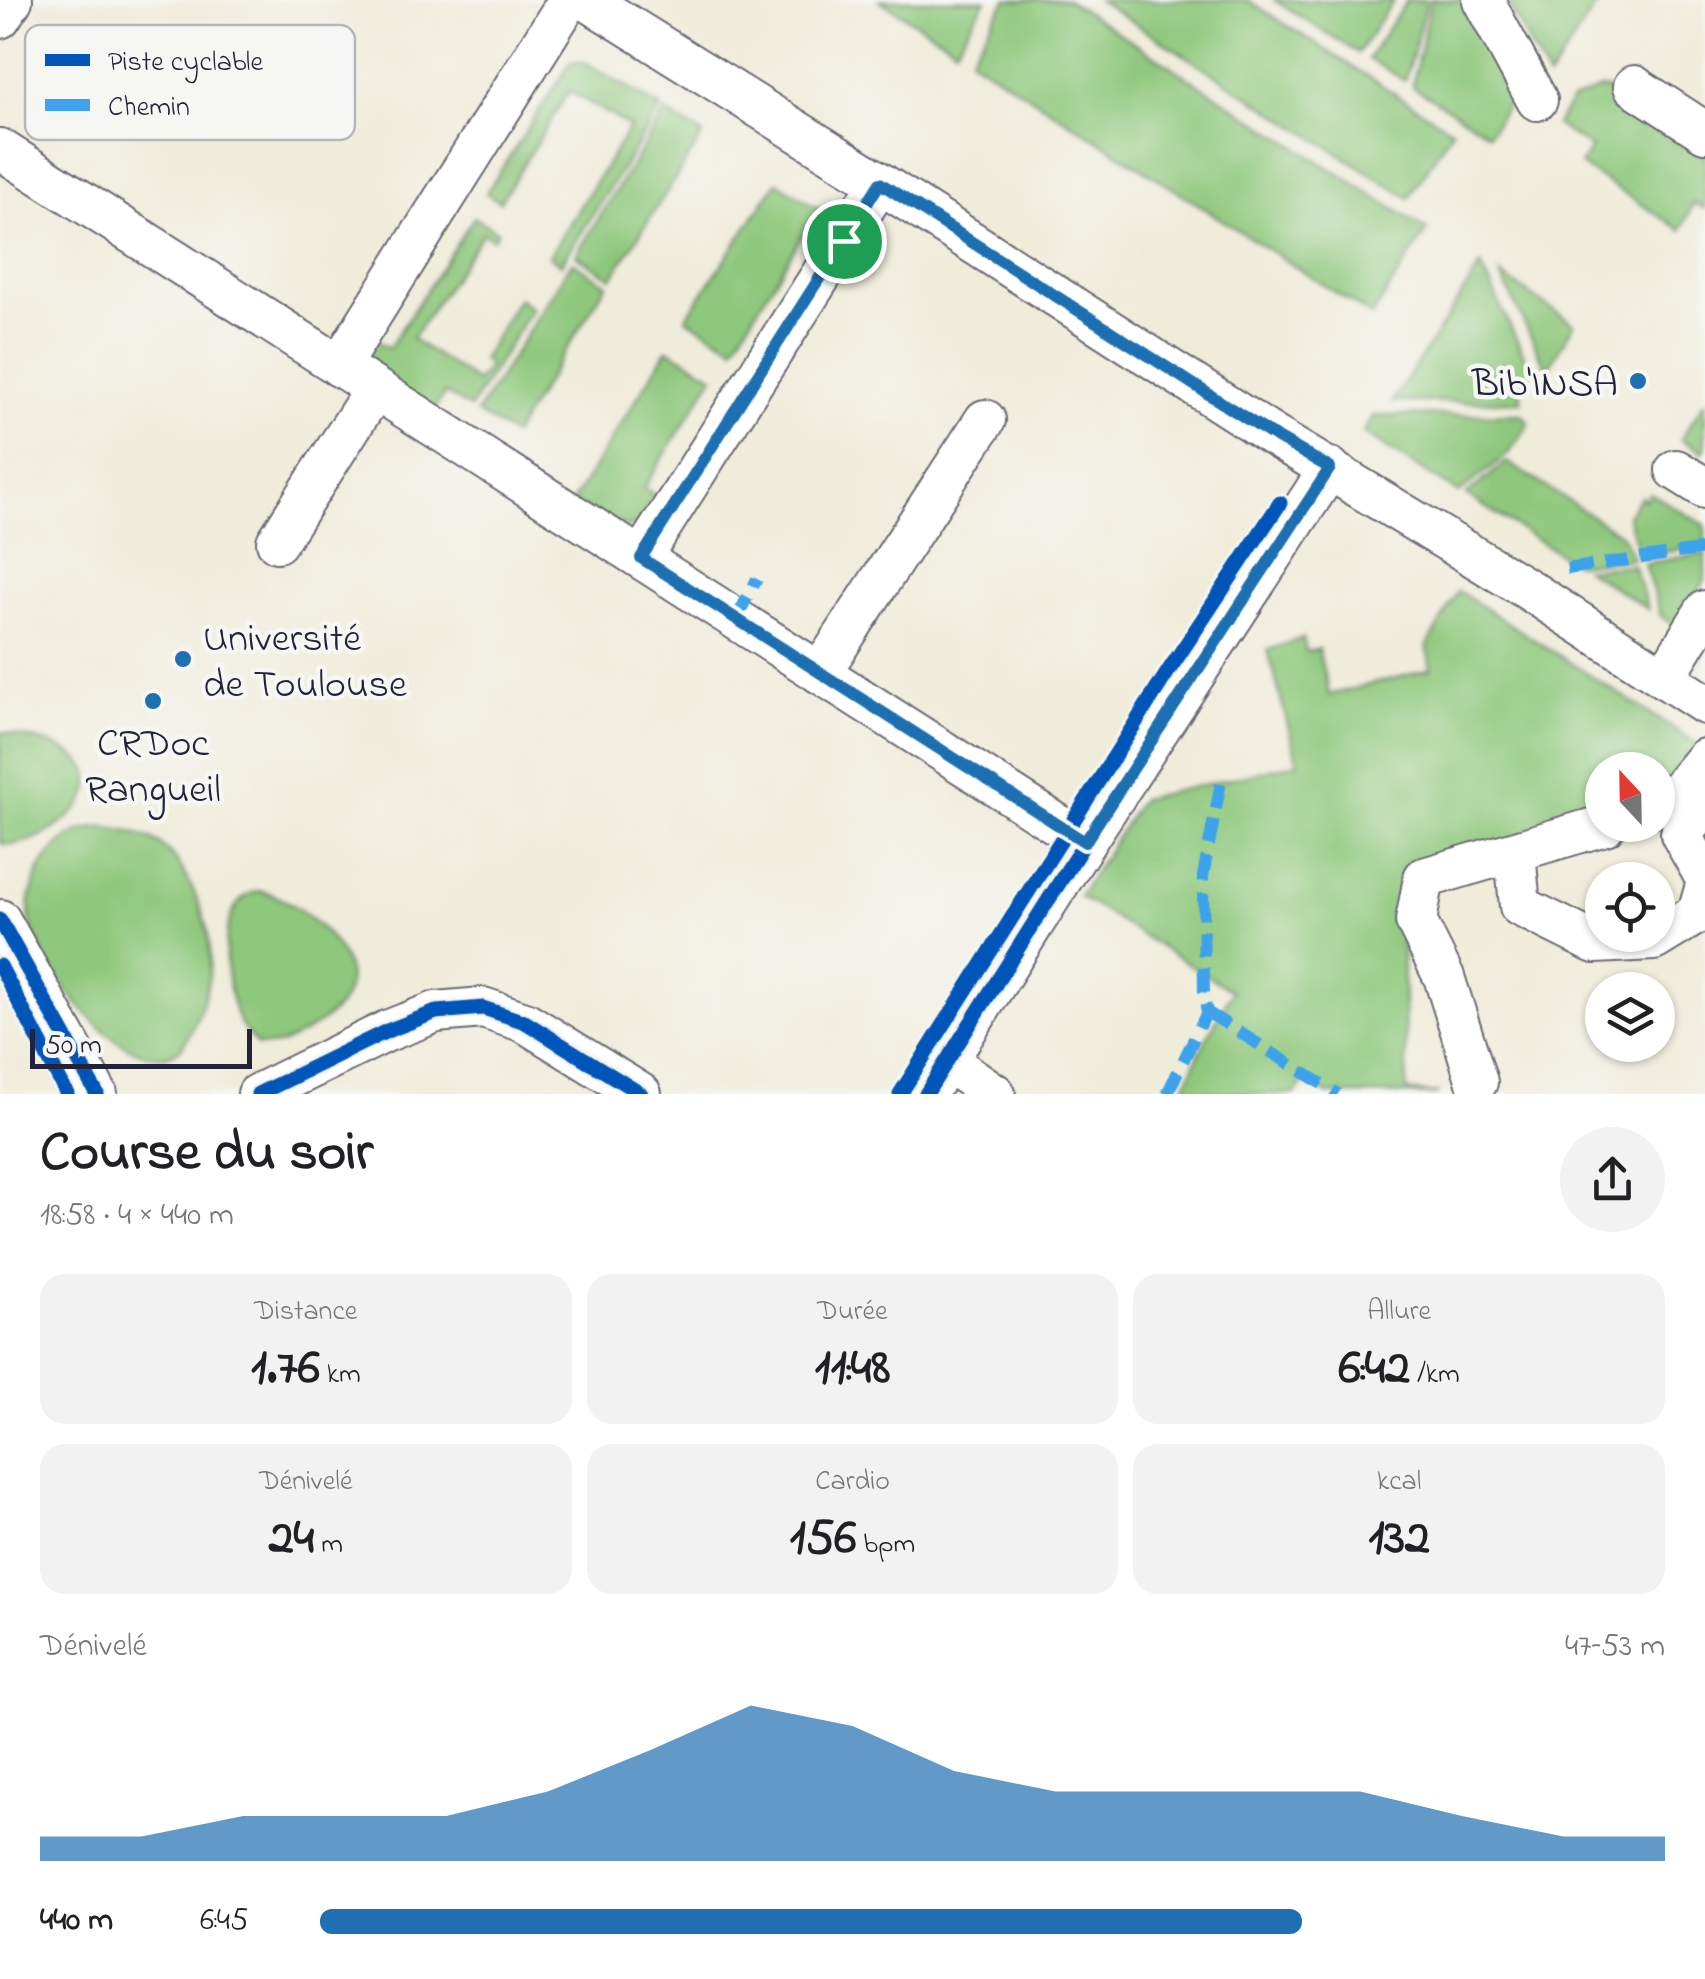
<!DOCTYPE html>
<html lang="fr">
<head>
<meta charset="utf-8">
<style>
	body { margin:0; font-family:"Indie Flower",sans-serif; background:#f2f2f2; color:#202124; height:100vh; display:flex; flex-direction:column; font-size:38px; white-space:nowrap }
	* { box-sizing:border-box; margin:0 }
	p { font-size:32px; color:#757577 }
	.icon { flex:none; width:55px; height:55px; fill:none; stroke:currentColor; stroke-width:2; stroke-linecap:round; stroke-linejoin:round }
	.map { position:relative; height:1094px; overflow:hidden }
	.drawer { display:flex; flex-direction:column; background:#fff; flex:1 }
	.drawer>* { flex:none }
	.needle { width:65px; rotate:338deg }
	.controls { position:absolute; left:1585px; top:752px; display:grid; gap:20px }
	.controls a { display:grid; place-items:center; width:90px; height:90px; border-radius:50%; background:#fff; box-shadow:0 2px 8px #0004; font-size:50px }
	.scale { position:absolute; left:30px; bottom:25px; width:222px; box-sizing:border-box; padding-left:10px; border:5px solid #22223b; border-top:0; font-size:28px; line-height:35px; white-space:nowrap; color:#22223b; -webkit-text-stroke:8px #f6f6f2; paint-order:stroke }
	.pin { position:absolute; display:grid; place-items:center; width:85px; height:85px; color:#fff; margin:-42px; border:5px solid #fff; border-radius:50%; box-shadow:0 2px 10px #0007 }
	.round { display:grid; place-items:center; flex:none; width:105px; height:105px; border-radius:52px; background:#f2f2f2 }
	.headline { display:flex; align-items:center; justify-content:space-between; height:170px; padding:0 40px }
	h1 { font-size:55px; font-weight:700; line-height:75px }
	.stats { display:grid; grid-template-columns:repeat(3,1fr); gap:15px; height:170px; padding:10px 40px }
	.stats div { display:grid; align-content:center; border-radius:25px; background:#f2f2f2; text-align:center }
	.stats b { font-size:50px; font-weight:700 }
	.stats small { font-size:28px; font-weight:400 }
	.stats p { font-size:28px }
	.chart { height:280px; padding:20px 40px }
	.chart p { display:flex; justify-content:space-between }
	.chart svg { width:100%; height:180px; margin-top:10px; fill:#1f6fb2; opacity:.7 }
	ul { padding:0 40px; list-style:none; font-size:32px }
	li { display:grid; grid-template-columns:160px 120px 1fr; align-items:center; height:75px }
	li i { height:25px; border-radius:12px; background:#1f6fb2 }
	.map>svg:first-child { display:block }
	.green { fill:#8ec87c; stroke:#58755c; stroke-width:2.5 }
	.lines { fill:none; stroke-linecap:round; stroke-linejoin:round }
	.minor-casing { stroke:#6a6973; stroke-width:44 }
	.minor { stroke:#fff; stroke-width:40 }
	.quiet { stroke:#3ea2ec; stroke-width:12; stroke-dasharray:25 12; stroke-linecap:butt }
	.cycleway-casing { stroke:#f6f6f2; stroke-width:21 }
	.cycleway { stroke:#0057b8; stroke-width:15 }
	.route-casing { stroke:#fff; stroke-width:20 }
	.route { stroke:#1f6fb2; stroke-width:12 }
	.poi-dot { fill:#1f6fb2; stroke:#f6f6f2; stroke-width:4 }
	.labels { text-anchor:middle; stroke-width:9; stroke-linejoin:round; paint-order:stroke }
	.poi-label { font-size:40px; fill:#22223b; stroke:#f6f6f2; text-anchor:end }
	.key { fill:#f6f6f2; stroke:#b6b6bb; stroke-width:2.5 }
	.key-label { font-size:28px; fill:#22223b }
</style>
</head>
<body>
<div class="map">
<svg width="1705" height="1094" viewBox="0 0 1705 1094">
	<rect width="100%" height="100%" fill="#f6f6f2"/>
	<filter id="ink" filterUnits="userSpaceOnUse"><feTurbulence type="fractalNoise" baseFrequency=".01" numOctaves="2"/><feDisplacementMap in="SourceGraphic" scale="20" xChannelSelector="R" yChannelSelector="G"/><feConvolveMatrix kernelMatrix="1 2 1 2 8 2 1 2 1" color-interpolation-filters="sRGB"/></filter>
	<filter id="wash" filterUnits="userSpaceOnUse"><feTurbulence type="fractalNoise" baseFrequency=".0048" numOctaves="4" result="noise"/><feDisplacementMap in="SourceGraphic" scale="40" xChannelSelector="R" yChannelSelector="G"/><feGaussianBlur stdDeviation="2.25" result="paint"/><feColorMatrix in="noise" values="0 0 0 0 0 0 0 0 0 0 0 0 0 0 0 0 0 1.4 0 .05"/><feComposite in="paint" operator="in"/></filter>
	<g filter="url(#wash)">
		<rect width="100%" height="100%" fill="#f0ecda"/>
		<g class="green">
			<polygon points="879,0 986,0 956,48"/>
			<polygon points="1006,0 1067,0 1427,230 1372,316 970,58"/>
			<polygon points="1098,0 1247,0 1452,130 1409,198"/>
			<polygon points="1274,0 1378,2 1394,0 1358,53"/>
			<polygon points="1407,0 1427,1 1405,80 1368,59"/>
			<polygon points="1431,0 1464,0 1515,92 1489,134 1412,86"/>
			<polygon points="1506,0 1600,0 1548,79"/>
			<polygon points="571,62 585,62 661,108 561,264 549,256 630,127 569,91 500,202 486,193"/>
			<path d="M 1600,89 C 1633,89 1677,128 1705,146 L 1705,209 L 1694,203 L 1681,230 L 1580,165 L 1591,148 L 1556,125 L 1571,101 Z"/>
			<polygon points="665,112 703,135 612,278 576,255"/>
			<polygon points="777,182 842,224 833,233 811,221 734,347 686,318"/>
			<polygon points="474,217 498,232 493,239 483,233 412,339 477,382 489,365 482,360 518,298 532,308 470,408 445,393 433,412 368,372 357,329 389,348"/>
			<polygon points="572,262 607,284 513,435 477,413"/>
			<polygon points="1481,265 1531,370 1520,389 1522,401 1392,402"/>
			<polygon points="1501,275 1574,324 1547,370"/>
			<polygon points="668,349 714,376 644,488 664,501 647,521 626,528 572,502"/>
			<polygon points="1705,401 1705,449 1703,452 1681,439"/>
			<polygon points="1522,414 1529,424 1507,455 1459,493 1363,433 1373,416"/>
			<polygon points="1507,462 1623,536 1633,559 1576,564 1466,495"/>
			<polygon points="1650,493 1705,525 1705,545 1640,557 1627,515 1641,496 1645,500"/>
			<polygon points="1705,553 1705,581 1676,627 1661,616 1644,564"/>
			<polygon points="1633,565 1648,609 1585,569"/>
			<polygon points="1458,591 1702,747 1658,790 1658,770 1602,770 1602,817 1407,870 1402,940 1407,1091 1439,1094 1328,1094 1305,1079 1295,1094 1182,1094 1200,1051 1232,991 1079,896 1141,799 1298,763 1268,650 1303,638 1306,652 1318,649 1329,695 1431,669 1427,646"/>
			<path d="M 0,732 C 25,738 62,742 81,762 C 116,797 35,853 0,843 Z"/>
			<path d="M 103,827 C 123,830 144,833 161,845 C 175,855 185,873 192,888 C 220,944 214,994 182,1047 C 134,1094 27,958 29,909 C 30,893 37,872 47,859 C 62,837 77,829 103,827 Z"/>
			<path d="M 258,891 C 291,894 357,949 348,986 C 344,1007 324,1020 307,1031 C 289,1041 277,1049 257,1045 C 250,1037 242,1029 238,1019 C 225,986 212,902 258,891 Z"/>
		</g>
	</g>
	<g filter="url(#ink)">
		<g class="lines">
			<defs>
				<g id="minor">
					<polyline points="587,0 880,183 1269,433 1529,590 1705,704"/>
					<polyline points="1483,0 1537,100"/>
					<polyline points="0,18 12,0"/>
					<polyline points="1634,86 1705,132"/>
					<polyline points="0,149 1085,842"/>
					<polyline points="339,366 569,0"/>
					<polyline points="1676,470 1705,488"/>
					<polyline points="277,542 375,389"/>
					<polyline points="641,558 880,183"/>
					<polyline points="820,673 985,420"/>
					<polyline points="1664,678 1705,611"/>
					<polyline points="1658,806 1681,788 1705,759"/>
					<polyline points="1705,808 1681,834 1705,877"/>
					<polyline points="1515,853 1520,906 1595,943 1654,940 1698,913 1705,889"/>
					<polyline points="0,920 97,1094"/>
					<polyline points="947,1061 995,1094"/>
					<polyline points="1477,1082 1444,977 1416,921 1424,878 1605,825"/>
					<polyline points="258,1094 387,1031 436,1012 483,1008 525,1022 641,1094"/>
					<polyline points="926,1094 1085,842 1330,468"/>
				</g>
			</defs>
			<use href="#minor" class="minor-casing"/>
			<use href="#minor" class="minor"/>
			<g class="quiet">
				<polyline points="1567,569 1705,549"/>
				<polyline points="736,619 757,579"/>
				<polyline points="1207,1012 1338,1094"/>
				<polyline points="1167,1094 1207,1012 1204,998 1203,876 1222,777"/>
			</g>
			<defs>
				<g id="cycleway">
					<polyline points="0,920 97,1094"/>
					<polyline points="0,966 67,1094"/>
					<polyline points="258,1094 387,1031 436,1012 483,1008 525,1022 641,1094"/>
					<polyline points="900,1094 1169,670 1280,503"/>
					<polyline points="926,1094 1085,842 1330,468"/>
				</g>
			</defs>
			<use href="#cycleway" class="cycleway-casing"/>
			<use href="#cycleway" class="cycleway"/>
		</g>
	</g>
	<g class="lines" filter="url(#ink)">
		<defs>
			<polygon id="route" points="880,183 1269,433 1330,468 1085,842 641,558"/>
		</defs>
		<use href="#route" class="route-casing"/>
		<use href="#route" class="route"/>
	</g>
	<g class="poi-dot">
		<circle cx="1638" cy="381" r="10"/>
		<circle cx="183" cy="659" r="10"/>
		<circle cx="153" cy="701" r="10"/>
	</g>
	<g class="labels">
		<g class="poi-label">
			<text x="1618" y="395">Bib'INSA</text>
			<text x="203" y="650" text-anchor="start">Université<tspan x="203" dy="46">de Toulouse</tspan></text>
			<text x="153" y="755" text-anchor="middle">CRDoc<tspan x="153" dy="46">Rangueil</tspan></text>
		</g>
	</g>
	<rect x="25" y="25" width="330" height="115" rx="15" class="key"/>
	<rect x="45" y="54" width="45" height="12" fill="#0057b8"/>
	<rect x="45" y="99" width="45" height="12" fill="#3ea2ec"/>
	<g class="key-label">
		<text x="108" y="70">Piste cyclable</text>
		<text x="108" y="115">Chemin</text>
	</g>
</svg>
<div class="controls">
<a><svg class="needle" viewBox="-14 -14 28 28"><path d="M0-13l5 13h-10z" fill="#e53935"/><path d="M0 13l5-13h-10z" fill="#757577"/></svg></a>
<a><svg class="icon" aria-label="locate" viewBox="0 0 24 24"><circle cx="12" cy="12" r="6"/><path d="M12 2v4M12 18v4M2 12h4M18 12h4"/></svg></a>
<a><svg class="icon" aria-label="layers" viewBox="0 0 24 24"><path d="M12 4l9 5-9 5-9-5zM3 14l9 5 9-5"/></svg></a>
</div>
<div class="scale">50 m</div>
<div class="pin" style="left:844px;top:241px;background:#1e9e55"><svg class="icon" aria-label="arrive" viewBox="0 0 24 24"><path d="M6 21V4h12l-3 4 3 4H6"/></svg></div>
</div>
<section class="drawer">
<div class="headline"><div><h1>Course du soir</h1><p>18:58 · 4 × 440 m</p></div><a class="round"><svg class="icon" aria-label="share" viewBox="0 0 24 24"><path d="M12 15V3M7 8l5-5 5 5M5 13v7h14v-7"/></svg></a></div>
<div class="stats">
<div><p>Distance</p><b>1.76<small> km</small></b></div>
<div><p>Durée</p><b>11:48</b></div>
<div><p>Allure</p><b>6:42<small> /km</small></b></div>
</div>
<div class="stats">
<div><p>Dénivelé</p><b>24<small> m</small></b></div>
<div><p>Cardio</p><b>156<small> bpm</small></b></div>
<div><p>kcal</p><b>132</b></div>
</div>
<div class="chart"><p><span>Dénivelé</span>47–53 m</p>
<svg viewBox="0 0 160 44" preserveAspectRatio="none"><path d="M0 44V38L10 38L20 33L30 33L40 33L50 27L60 17L70 6L80 11L90 22L100 27L110 27L120 27L130 27L140 33L150 38L160 38V44z"/></svg>
</div>
<ul>
<li><b>440 m</b>6:45<i style="width:73%"></i></li>
</ul>
</section>
</body>
</html>
